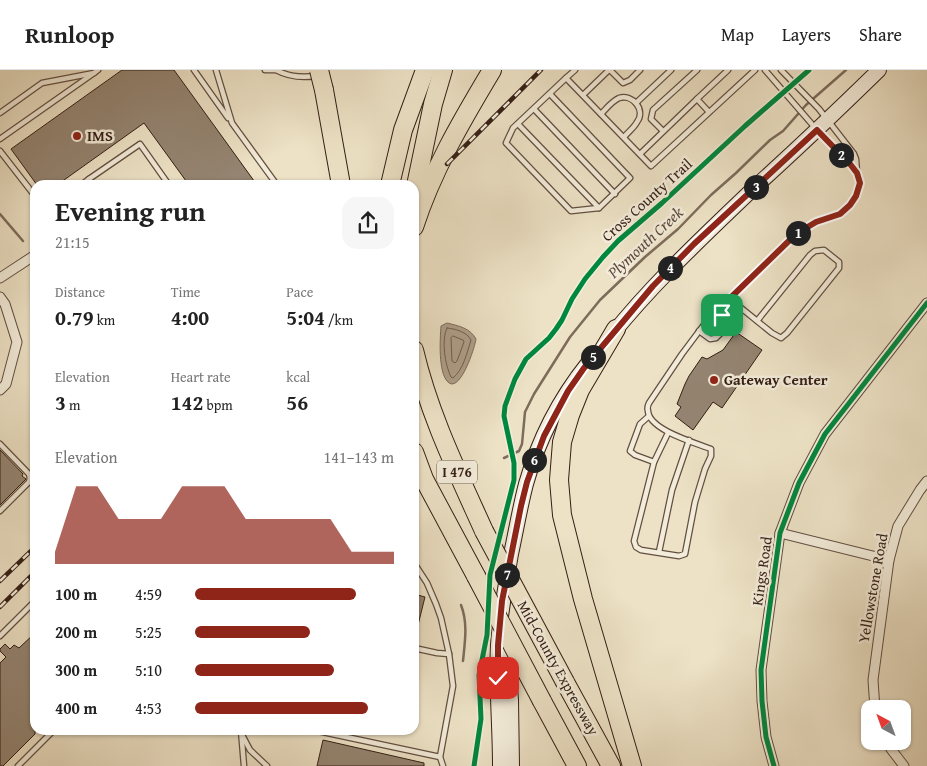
<!DOCTYPE html>
<html lang="en">
<head>
<meta charset="utf-8">
<style>
	body { margin:0; font-family:"Gentium Book Plus",serif; background:#f6f6f6; color:#222; height:100vh; display:flex; flex-direction:column; font-size:19px; white-space:nowrap }
	* { box-sizing:border-box; margin:0 }
	p { font-size:16px; color:#767676 }
	.icon { flex:none; width:28px; height:28px; fill:none; stroke:currentColor; stroke-width:2; stroke-linecap:round; stroke-linejoin:round }
	.map { position:relative; flex:1; overflow:hidden }
	.side { position:absolute; left:30px; top:110px; width:389px; height:555px; display:flex; flex-direction:column; background:#fff; border-radius:15px; box-shadow:0 1px 4px #0004 }
	.side>* { flex:none }
	.needle { width:32px; rotate:319deg }
	.buttons { position:absolute; left:861px; top:630px; display:grid; gap:10px }
	.buttons a { display:grid; place-items:center; width:50px; height:50px; border-radius:10px; background:#fff; box-shadow:0 1px 4px #0004; font-size:25px }
	.pin { position:absolute; display:grid; place-items:center; width:42px; height:42px; color:#fff; margin:-21px; border-radius:10px; box-shadow:0 2px 8px #0006 }
	.km { position:absolute; width:25px; height:25px; margin:-12px; border-radius:50%; background:#222; color:#fff; font-size:14px; line-height:25px; text-align:center }
	.round { display:grid; place-items:center; flex:none; width:52px; height:52px; border-radius:15px; background:#f6f6f6 }
	.overview { display:flex; align-items:center; justify-content:space-between; height:85px; padding:0 25px }
	h1 { font-size:28px; font-weight:800; line-height:38px }
	.figures { display:grid; grid-template-columns:repeat(3,1fr); gap:8px; height:85px; padding:5px 25px }
	.figures div { display:grid; align-content:center }
	.figures b { font-size:21px; font-weight:800 }
	.figures small { font-size:14px; font-weight:400 }
	.figures p { font-size:14px }
	.chart { height:140px; padding:10px 25px }
	.chart p { display:flex; justify-content:space-between }
	.chart svg { width:100%; height:90px; margin-top:5px; fill:#8f2418; opacity:.7 }
	ul { padding:0 25px; list-style:none; font-size:16px }
	li { display:grid; grid-template-columns:80px 60px 1fr; align-items:center; height:38px }
	li i { height:12px; border-radius:6px; background:#8f2418 }
	header { display:flex; align-items:center; gap:30px; box-sizing:border-box; height:70px; padding:0 25px; background:#fff; border-bottom:1px solid #e0e0e0 }
	header strong { font-size:24px }
	nav { display:flex; gap:28px; margin-inline-start:auto; font-size:18px }
	.map>svg:first-child { display:block }
	.water { fill:#ae9f8a; stroke:#7d6b5b }
	.lines { fill:none; stroke-linecap:round; stroke-linejoin:round }
	.shore { stroke:#705e50; stroke-width:1 }
	.stream { stroke:#7d6b5b; stroke-width:2.5 }
	.building { fill:#948471; stroke:#331e15 }
	.lane-casing { stroke:#624f41; stroke-width:7 }
	.street-casing { stroke:#624f41; stroke-width:11 }
	.secondary-casing { stroke:#331e15; stroke-width:16 }
	.highway-casing { stroke:#331e15; stroke-width:20 }
	.lane { stroke:#f3ecda; stroke-width:4.5 }
	.street { stroke:#f3ecda; stroke-width:9 }
	.secondary { stroke:#f3ecda; stroke-width:14 }
	.highway { stroke:#ede2c6; stroke-width:18 }
	.rail-casing { stroke:#331e15; stroke-width:4.5 }
	.rail { stroke:#f3ecda; stroke-width:2.5; stroke-dasharray:8; stroke-linecap:butt }
	.highway-bridge-casing { stroke:#331e15; stroke-width:20; stroke-linecap:butt }
	.highway-bridge { stroke:#ede2c6; stroke-width:18 }
	.cycleway-casing { stroke:#f3ecda; stroke-width:8 }
	.cycleway { stroke:#00873e; stroke-width:5 }
	.route-casing { stroke:#fff; stroke-width:10 }
	.route { stroke:#8f2418; stroke-width:6 }
	.poi-dot { fill:#8f2418; stroke:#f3ecda; stroke-width:2 }
	.labels { text-anchor:middle; stroke-width:5; stroke-linejoin:round; paint-order:stroke }
	.shield { fill:#f3ecda; stroke:#6d5c50; stroke-width:1 }
	.shield-label { font-size:14px; font-weight:bold; fill:#331e15 }
	.poi-label { font-size:15px; font-weight:bold; fill:#331e15; stroke:#f3ecda; text-anchor:start }
	.street-label { font-size:15px; fill:#331e15; stroke:#f3ecda }
	.water-label { font-size:16px; font-style:italic; fill:#5e4b3e; stroke:#f3ecda }
</style>
</head>
<body>
<header>
<strong>Runloop</strong>
<nav><a>Map</a><a>Layers</a><a>Share</a></nav>
</header>
<div class="map">
<svg width="927" height="696" viewBox="0 0 927 696">
	<rect width="100%" height="100%" fill="#ede2c6"/>
	<filter id="stains"><feTurbulence type="fractalNoise" baseFrequency=".004" numOctaves="4"/><feColorMatrix values="0 0 0 0 .2 0 0 0 0 .09 0 0 0 0 .02 0 0 0 .5 -.17"/></filter>
	<radialGradient id="worn" r=".72"><stop offset=".6" stop-color="#630" stop-opacity="0"/><stop offset="1" stop-color="#630" stop-opacity=".3"/></radialGradient>
	<path class="water" d="M 447,253 C 459,256 470,258 476,269 C 475,277 460,324 448,312 C 438,303 440,269 441,256 Z"/>
	<g class="lines">
		<g class="shore">
			<path d="M 447,258 C 456,259 467,262 471,270 C 467,283 463,300 453,308 L 451,307 C 445,295 441,270 447,258 Z"/>
			<polygon points="453,266 463,270 464,272 457,291 455,293 452,291 451,268"/>
		</g>
		<g class="stream">
			<polyline points="0,144 23,171"/>
			<polyline points="504,388 519,381 522,374 525,342 534,324 570,267 600,230 645,187 678,159 711,125 736,103 770,70 783,61 806,35 846,0"/>
			<path d="M 461,535 C 468,553 465,571 463,591"/>
		</g>
	</g>
	<g class="building">
		<polygon points="122,0 174,0 257,115 189,115 144,53 57,115 37,115 11,79"/>
		<polygon points="736,262 762,280 722,338 713,332 693,360 675,346 681,337 677,334 685,314 689,306 702,287 707,289 723,280"/>
		<polygon points="0,380 23,404 22,406 26,409 0,435"/>
		<polygon points="414,524 425,527 416,563 414,563"/>
		<polygon points="35,563 35,664 3,696 0,696 0,593 6,587 0,581 0,579 5,574 10,579 14,575 19,578"/>
		<polygon points="323,670 424,693 424,696 317,696"/>
	</g>
	<g class="lines">
		<defs>
			<g id="lane">
				<polyline points="194,0 228,48"/>
				<polyline points="216,0 232,53 277,115"/>
				<polyline points="265,0 276,0"/>
				<path d="M 276,0 C 289,7 301,8 315,6"/>
				<polyline points="575,0 566,8 651,96 755,0"/>
				<polyline points="610,0 623,13 630,10 640,0"/>
				<polyline points="765,0 817,60 856,102"/>
				<polyline points="550,24 630,108 599,138 571,141 506,73 513,58 566,8"/>
				<polyline points="583,25 609,0"/>
				<polyline points="697,29 728,0"/>
				<polyline points="636,33 671,0"/>
				<polyline points="534,39 615,124"/>
				<polyline points="0,43 42,13 94,3 98,0"/>
				<path d="M 601,44 C 607,38 612,31 619,28 C 633,24 646,40 637,52 C 634,58 628,62 624,67"/>
				<polyline points="518,54 599,138"/>
				<polyline points="663,61 651,49 653,40 697,0"/>
				<polyline points="0,69 94,3"/>
				<polyline points="0,81 35,126"/>
				<polyline points="640,84 697,29 709,42"/>
				<polyline points="89,109 140,74 169,115"/>
				<polyline points="81,115 89,109 93,115"/>
				<polyline points="730,229 772,263 781,268 787,263 839,198 839,192 824,180 815,181 810,185 757,251"/>
				<path d="M 699,261 L 710,269 L 716,268 L 724,260 C 725,252 723,247 718,240"/>
				<polyline points="649,346 640,354 630,381 635,385 654,392"/>
				<path d="M 668,363 L 654,392 L 634,471 L 636,477 L 641,480 L 679,486 L 685,484 L 695,432 L 705,399 L 711,386 L 711,379 C 696,373 649,360 648,341 C 647,338 648,335 649,333 L 682,284 L 706,252 L 796,164 L 816,152 L 840,144 L 851,135 L 857,126 L 859,113 L 857,103 L 856,89 L 854,84 L 819,39 L 781,0"/>
				<polyline points="0,374 29,404 30,408 29,412 0,441"/>
				<polyline points="659,482 672,420 689,370"/>
				<polyline points="0,566 35,531"/>
				<polyline points="414,578 437,583 449,584"/>
				<polyline points="241,660 244,696"/>
				<polyline points="318,661 440,687 453,616 449,584 441,548 436,534 427,513 414,493"/>
				<polyline points="241,663 250,680 267,696"/>
				<polyline points="440,687 443,696"/>
				<polyline points="18,696 54,660"/>
			</g>
			<g id="street">
				<polyline points="0,208 35,185"/>
				<polyline points="0,227 5,234 17,272 6,314 0,320"/>
				<polyline points="780,463 889,490"/>
				<polyline points="875,639 873,610 889,490 898,456 920,420 927,411"/>
				<polyline points="887,671 891,679 904,696"/>
				<polyline points="774,696 766,667 762,631 761,600 780,463 799,413 825,364 927,233"/>
			</g>
			<g id="secondary">
				<path d="M 610,267 C 654,212 704,166 755,117 C 797,79 838,40 879,0"/>
				<polyline points="507,581 511,630 512,696"/>
				<path d="M 500,696 C 500,655 496,615 498,575 C 500,544 506,514 511,484 C 516,461 520,437 526,414 C 538,371 560,328 588,293"/>
			</g>
			<g id="highway">
				<polyline points="324,20 341,115"/>
				<polyline points="390,115 403,60 425,0"/>
				<polyline points="414,125 433,34 443,0"/>
				<path d="M 414,157 C 432,101 462,50 492,0"/>
				<polyline points="616,259 580,320 570,345 562,372 559,410 562,445 583,529 632,696"/>
				<path d="M 414,280 C 429,344 457,401 484,461"/>
				<polyline points="414,382 424,409 476,506"/>
				<polyline points="565,612 611,696"/>
				<polyline points="542,631 577,696"/>
			</g>
		</defs>
		<use href="#lane" class="lane-casing"/>
		<use href="#street" class="street-casing"/>
		<use href="#secondary" class="secondary-casing"/>
		<use href="#highway" class="highway-casing"/>
		<use href="#lane" class="lane"/>
		<use href="#street" class="street"/>
		<use href="#secondary" class="secondary"/>
		<use href="#highway" class="highway"/>
		<defs>
			<g id="rail">
				<polyline points="447,94 541,0"/>
				<polyline points="0,511 35,477"/>
				<polyline points="0,537 35,502"/>
			</g>
		</defs>
		<use href="#rail" class="rail-casing"/>
		<use href="#rail" class="rail"/>
		<defs>
			<g id="highway-bridge">
				<polyline points="319,0 324,20"/>
				<polyline points="484,461 565,612"/>
				<polyline points="476,506 542,631"/>
			</g>
		</defs>
		<use href="#highway-bridge" class="highway-bridge-casing"/>
		<use href="#highway-bridge" class="highway-bridge"/>
		<defs>
			<g id="cycleway">
				<polyline points="474,696 481,649 479,605 487,565 490,505 514,410 514,393 504,346 505,336 515,309 526,289 549,268 556,259 562,250 572,229 585,209 603,187 618,171 662,133 745,56 809,0"/>
				<polyline points="774,696 766,667 762,631 761,600 780,463 799,413 825,364 927,233"/>
			</g>
		</defs>
		<use href="#cycleway" class="cycleway-casing"/>
		<use href="#cycleway" class="cycleway"/>
	</g>
	<g class="lines">
		<defs>
			<polyline id="route" points="498,608 498,575 502,531 521,436 527,412 544,366 568,321 584,298 653,216 694,174 817,60 850,94 857,103 860,113 856,126 850,135 840,144 816,152 796,164 718,240 722,245"/>
		</defs>
		<use href="#route" class="route-casing"/>
		<use href="#route" class="route"/>
	</g>
	<g class="poi-dot">
		<circle cx="77" cy="66" r="5"/>
		<circle cx="714" cy="310" r="5"/>
	</g>
	<g class="labels">
		<rect class="shield" x="437" y="390.5" width="40" height="23" rx="4"/>
		<g class="shield-label">
			<text x="457" y="407">I 476</text>
		</g>
		<g class="poi-label">
			<text x="87" y="71">IMS</text>
			<text x="724" y="315">Gateway Center</text>
		</g>
		<g class="street-label">
			<text transform="translate(647 130) rotate(-42)" y="5">Cross County Trail</text>
			<text transform="translate(762 501) rotate(-82)" y="5">Kings Road</text>
			<text transform="translate(873 518) rotate(-80)" y="5">Yellowstone Road</text>
			<text transform="translate(558 598) rotate(61)" y="5">Mid-County Expressway</text>
		</g>
		<g class="water-label">
			<text transform="translate(645 172) rotate(-43)" y="6">Plymouth Creek</text>
		</g>
	</g>
	<rect width="100%" height="100%" filter="url(#stains)"/>
	<rect width="100%" height="100%" fill="url(#worn)"/>
</svg>
<div class="buttons">
<a><svg class="needle" viewBox="-14 -14 28 28"><path d="M0-13l5 13h-10z" fill="#e53935"/><path d="M0 13l5-13h-10z" fill="#767676"/></svg></a>
</div>
<div class="pin" style="left:722px;top:245px;background:#1e9e55"><svg class="icon" aria-label="arrive" viewBox="0 0 24 24"><path d="M6 21V4h12l-3 4 3 4H6"/></svg></div>
<div class="pin" style="left:498px;top:608px;background:#d93025"><svg class="icon" aria-label="check" viewBox="0 0 24 24"><path d="M5 12l5 5 9-10"/></svg></div>
<b class="km" style="left:798px;top:163px">1</b>
<b class="km" style="left:841px;top:85px">2</b>
<b class="km" style="left:756px;top:117px">3</b>
<b class="km" style="left:670px;top:198px">4</b>
<b class="km" style="left:593px;top:287px">5</b>
<b class="km" style="left:534px;top:390px">6</b>
<b class="km" style="left:507px;top:505px">7</b>
<section class="side">
<div class="overview"><div><h1>Evening run</h1><p>21:15</p></div><a class="round"><svg class="icon" aria-label="share" viewBox="0 0 24 24"><path d="M12 15V3M7 8l5-5 5 5M5 13v7h14v-7"/></svg></a></div>
<div class="figures">
<div><p>Distance</p><b>0.79<small> km</small></b></div>
<div><p>Time</p><b>4:00</b></div>
<div><p>Pace</p><b>5:04<small> /km</small></b></div>
</div>
<div class="figures">
<div><p>Elevation</p><b>3<small> m</small></b></div>
<div><p>Heart rate</p><b>142<small> bpm</small></b></div>
<div><p>kcal</p><b>56</b></div>
</div>
<div class="chart"><p><span>Elevation</span>141–143 m</p>
<svg viewBox="0 0 160 44" preserveAspectRatio="none"><path d="M0 44V38L10 6L20 6L30 22L40 22L50 22L60 6L70 6L80 6L90 22L100 22L110 22L120 22L130 22L140 38L150 38L160 38V44z"/></svg>
</div>
<ul>
<li><b>100 m</b>4:59<i style="width:81%"></i></li>
<li><b>200 m</b>5:25<i style="width:58%"></i></li>
<li><b>300 m</b>5:10<i style="width:70%"></i></li>
<li><b>400 m</b>4:53<i style="width:87%"></i></li>
</ul>
</section>
</div>
</body>
</html>
